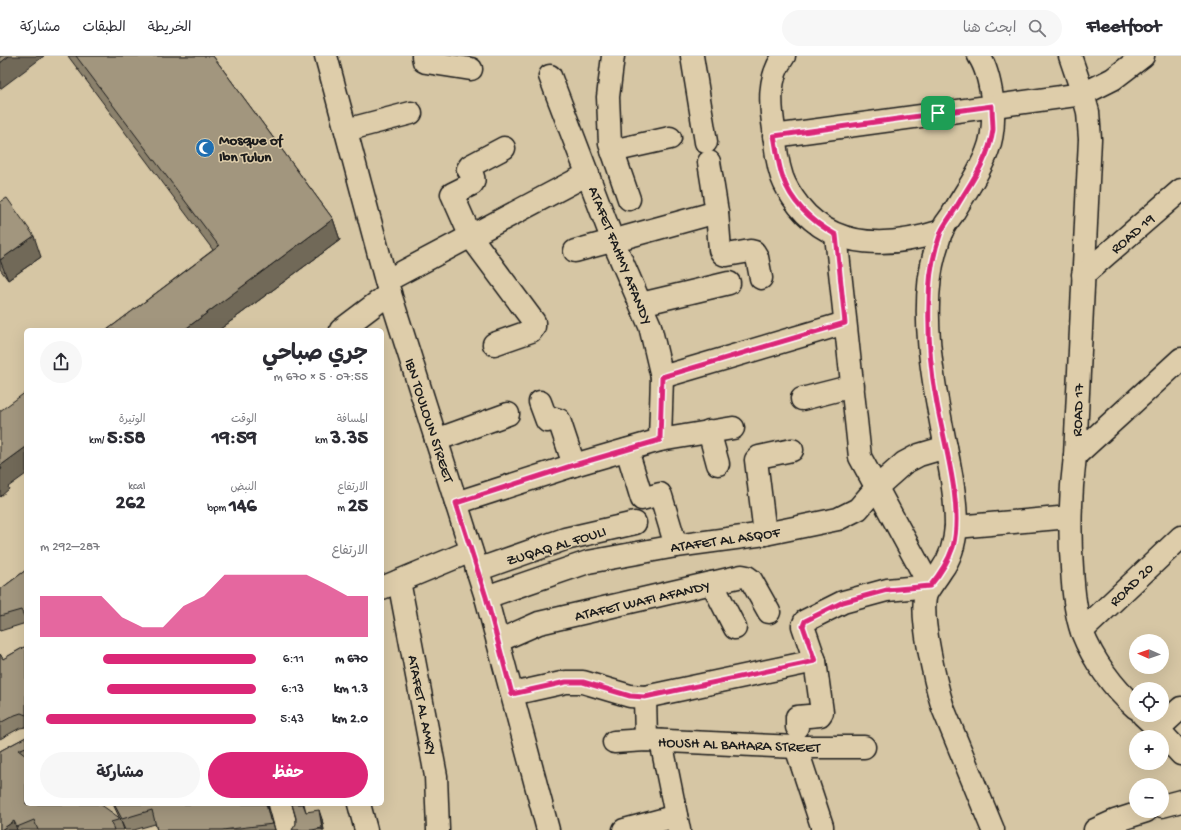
<!DOCTYPE html>
<html lang="ar">
<head>
<meta charset="utf-8">
<style>
	body { margin:0; font-family:"Gochi Hand","Playpen Sans Arabic",sans-serif; background:#f7f7f7; color:#2b2b33; direction:rtl; height:100vh; display:flex; flex-direction:column; font-size:15px; white-space:nowrap }
	* { box-sizing:border-box; margin:0 }
	p { font-size:13px; color:#7c7c81 }
	.icon { flex:none; width:22px; height:22px; fill:none; stroke:currentColor; stroke-width:2; stroke-linecap:round; stroke-linejoin:round }
	.map { position:relative; flex:1; overflow:hidden; direction:ltr }
	.details { position:absolute; left:24px; top:272px; width:360px; height:478px; display:flex; flex-direction:column; background:#fff; border-radius:6px; box-shadow:0 4px 16px #0002; direction:rtl }
	.details>* { flex:none }
	.needle { width:26px; rotate:272deg }
	.buttons { position:absolute; left:1129px; top:578px; display:grid; gap:8px }
	.buttons a { display:grid; place-items:center; width:40px; height:40px; border-radius:50%; background:#fff; box-shadow:0 4px 16px #0002; font-size:20px }
	.pin { position:absolute; display:grid; place-items:center; width:34px; height:34px; color:#fff; margin:-17px; border-radius:8px; box-shadow:0 2px 6px #0006 }
	.round { display:grid; place-items:center; flex:none; width:42px; height:42px; border-radius:21px; background:#f7f7f7 }
	.head { display:flex; align-items:center; justify-content:space-between; height:68px; padding:0 16px }
	h1 { font-size:22px; font-weight:700; line-height:30px }
	.figures { display:grid; grid-template-columns:repeat(3,1fr); gap:6px; height:68px; padding:4px 16px }
	.figures div { display:grid; align-content:center }
	.figures b { font-size:20px; font-weight:700 }
	.figures small { font-size:11px; font-weight:400 }
	.figures p { font-size:11px }
	.chart { height:112px; padding:8px 16px }
	.chart p { display:flex; justify-content:space-between }
	.chart svg { width:100%; height:72px; margin-top:4px; fill:#db2777; opacity:.7 }
	.primary-button { display:flex; gap:8px; margin-top:auto; padding:8px 16px }
	.primary-button a { flex:1; height:46px; border-radius:24px; background:#db2777; color:#fff; font-size:16px; font-weight:700; line-height:46px; text-align:center }
	.primary-button a+a { background:#f7f7f7; color:#2b2b33 }
	ul { padding:0 16px; list-style:none; font-size:13px }
	li { display:grid; grid-template-columns:64px 48px 1fr; align-items:center; height:30px }
	li i { height:10px; border-radius:5px; background:#db2777 }
	header { display:flex; align-items:center; gap:24px; box-sizing:border-box; height:56px; padding:0 20px; background:#fff; border-bottom:1px solid #e1e1e2 }
	header strong { font-size:19px }
	nav { display:flex; gap:22px; margin-inline-start:auto; font-size:14px }
	.search { width:280px; height:36px; background:#f7f7f7; display:flex; align-items:center; gap:10px; box-sizing:border-box; padding:0 14px; border-radius:22px; color:#7c7c81; font-size:15px }
	.map>svg:first-child { display:block }
	.lines { fill:none; stroke-linecap:round; stroke-linejoin:round }
	.minor-casing { stroke:#1c1c1c; stroke-width:25 }
	.minor { stroke:#decdaa; stroke-width:22 }
	.wall { fill:#8b816c; stroke:#1c1c1c }
	.shaded-wall { fill:#716958; stroke:#1c1c1c }
	.building { fill:#a2967e; stroke:#1c1c1c }
	.route-casing { stroke:#fff; stroke-width:8 }
	.route { stroke:#db2777; stroke-width:5 }
	.labels { text-anchor:middle; stroke-width:3; stroke-linejoin:round; paint-order:stroke }
	.poi-label { font-size:15px; font-weight:bold; fill:#1c1c1c; stroke:#decdaa; text-anchor:start }
	.street-label { font-size:15px; fill:#1c1c1c; stroke:#decdaa }
</style>
</head>
<body>
<header>
<strong>Fleetfoot</strong>
<div class="search"><svg class="icon" aria-label="search" viewBox="0 0 24 24"><circle cx="10" cy="10" r="6"/><path d="M15 15l6 6"/></svg>ابحث هنا</div>
<nav><a>الخريطة</a><a>الطبقات</a><a>مشاركة</a></nav>
</header>
<div class="map">
<svg width="1181" height="774" viewBox="0 0 1181 774">
	<rect width="100%" height="100%" fill="#d6c6a4"/>
	<filter id="ink" filterUnits="userSpaceOnUse"><feTurbulence type="fractalNoise" baseFrequency=".025" numOctaves="2"/><feDisplacementMap in="SourceGraphic" scale="8" xChannelSelector="R" yChannelSelector="G"/><feConvolveMatrix kernelMatrix="1 2 1 2 8 2 1 2 1" color-interpolation-filters="sRGB"/></filter>
	<g filter="url(#ink)">
		<g class="lines">
			<defs>
				<g id="minor">
					<polyline points="326,0 386,225 486,541 548,774"/>
					<polyline points="423,0 424,5 426,6 471,13"/>
					<polyline points="613,0 608,41 610,88 629,143"/>
					<polyline points="692,0 706,86"/>
					<path d="M 784,0 C 768,21 770,48 774,73 C 775,89 777,106 782,121 C 786,132 792,141 799,150 C 835,195 892,191 942,175"/>
					<path d="M 979,0 C 987,12 990,28 992,42 C 994,60 994,79 987,96 C 979,118 964,138 952,159 C 948,164 944,170 941,176 C 939,183 937,189 935,196 C 919,252 933,326 944,382 C 950,411 956,441 956,470 C 955,486 950,503 941,515 C 936,523 930,530 926,538 C 919,559 936,629 943,652 L 993,774"/>
					<path d="M 1070,0 L 1083,38 L 1088,56 L 1090,83 L 1075,400 C 1070,439 1069,473 1072,512 C 1073,533 1075,556 1082,576 C 1093,604 1113,632 1136,652"/>
					<polyline points="550,20 613,185 650,270 662,321 660,384"/>
					<polyline points="346,74 411,57"/>
					<polyline points="774,80 1083,38 1113,23 1143,0"/>
					<polyline points="612,95 670,82"/>
					<polyline points="709,106 717,156 720,194 723,198 727,199 750,195 754,196 757,201 761,222"/>
					<polyline points="575,195 717,156"/>
					<polyline points="1083,219 1181,134"/>
					<polyline points="386,225 588,118"/>
					<polyline points="641,248 729,227"/>
					<polyline points="341,274 390,237"/>
					<path d="M 494,288 L 531,275 L 534,271 L 534,266 L 471,181 L 452,138 L 472,128 C 476,123 471,117 468,113 L 470,110 L 504,92"/>
					<polyline points="662,321 845,267"/>
					<polyline points="802,343 853,330"/>
					<polyline points="540,346 547,365 556,363 559,364 574,409"/>
					<polyline points="709,375 718,408"/>
					<polyline points="436,384 508,358"/>
					<polyline points="627,394 642,443 660,438 661,440 676,490"/>
					<polyline points="1075,400 1181,303"/>
					<polyline points="456,447 574,409 660,384 733,372"/>
					<polyline points="956,471 1070,461"/>
					<polyline points="765,478 756,404 759,401 792,394"/>
					<polyline points="477,514 565,483 635,467"/>
					<polyline points="399,525 436,720 438,774"/>
					<polyline points="712,527 735,572"/>
					<polyline points="382,532 471,495"/>
					<polyline points="486,541 588,506 676,490 765,478 838,463 858,453 877,431 904,407 919,399 946,391"/>
					<polyline points="1082,575 1181,481"/>
					<polyline points="498,585 539,567 742,520 747,521 751,524 769,556"/>
					<polyline points="512,638 566,626 583,626 630,640 645,641 815,605"/>
					<polyline points="645,641 646,684"/>
					<polyline points="1143,659 1158,673 1181,698"/>
					<polyline points="797,671 797,661 820,659 822,656 815,605 803,570 805,565 843,546 887,534 930,530 860,401 836,179"/>
					<polyline points="1158,673 1181,652"/>
					<polyline points="661,685 679,774"/>
					<polyline points="614,686 646,684 796,691 864,691"/>
					<polyline points="796,691 822,770 822,774"/>
					<polyline points="280,748 287,774"/>
					<polyline points="359,748 366,774"/>
					<polyline points="1162,750 1181,745"/>
					<polyline points="624,774 676,760"/>
					<polyline points="1095,774 1115,765 1146,755"/>
				</g>
			</defs>
			<use href="#minor" class="minor-casing"/>
			<use href="#minor" class="minor"/>
		</g>
		<g class="wall">
			<polygon points="68,0 213,0 333,163 340,184 219,274 107,274 213,194"/>
			<polygon points="0,146 41,201 8,224 0,213"/>
			<polygon points="26,514 26,567 0,575 0,533 2,532"/>
			<polygon points="26,590 26,671 20,672 0,683 0,598 3,603"/>
			<polygon points="26,681 26,748 120,763 113,748 268,748 268,751 275,774 157,774 155,768 134,774 125,774 121,765 124,774 0,774 0,695"/>
			<polygon points="292,748 304,748 306,756 322,763 324,774 292,774 296,768 296,762"/>
		</g>
		<g class="shaded-wall">
			<polygon points="9,0 44,0 0,33 0,7"/>
			<polygon points="333,163 340,184 219,274 184,274"/>
			<polygon points="34,180 41,201 8,224 0,204"/>
			<polygon points="26,391 26,418 8,431 9,433 0,441 0,410"/>
			<polygon points="266,748 268,748 268,751 273,768 270,764"/>
			<polygon points="319,754 322,763 324,774 322,774 322,772"/>
			<polygon points="14,765 17,774 1,774"/>
		</g>
		<g class="building">
			<polygon points="0,0 9,0 0,7"/>
			<polygon points="76,0 213,0 333,163 184,274 107,274 219,190"/>
			<polygon points="7,142 34,180 0,204 0,146"/>
			<polygon points="26,336 26,391 0,410 2,413 0,414 0,355"/>
			<polygon points="26,514 26,564 21,554 0,560 0,533 2,532"/>
			<polygon points="26,590 26,659 21,657 15,659 0,667 0,598 3,603"/>
			<polygon points="26,681 26,691 18,694 26,700 26,748 100,748 121,763 111,766 114,774 38,774 34,764 17,771 14,765 1,774 0,774 0,695"/>
			<polygon points="114,748 266,748 270,764 273,768 222,774 157,774 152,754 122,763"/>
			<polygon points="292,748 303,748 306,756 319,754 322,772 312,774 292,774 296,768 296,762"/>
		</g>
	</g>
	<g class="lines" filter="url(#ink)">
		<defs>
			<path id="route" d="M 992,50 C 992,58 993,66 993,74 C 989,103 971,126 957,150 C 952,159 945,167 941,176 C 933,198 929,222 929,245 C 928,277 930,310 936,342 C 943,385 964,449 953,491 C 948,506 940,518 930,530 L 887,534 L 843,546 L 805,565 L 803,570 L 815,605 L 645,641 L 630,640 L 583,626 L 566,626 L 512,638 L 486,541 L 456,447 L 574,409 L 660,384 L 662,321 L 845,267 L 836,179 C 813,166 792,148 783,122 C 778,109 777,94 774,80 Z"/>
		</defs>
		<use href="#route" class="route-casing"/>
		<use href="#route" class="route"/>
	</g>
	<defs>
		<symbol id="mosque-disc" viewBox="-11 -11 22 22"><circle r="9.5" fill="#1f6fb2" stroke="#decdaa"/><path d="M3.5-4.9A6 6 0 1 0 3.5 4.9A5 5 0 1 1 3.5-4.9Z" fill="#fff"/></symbol>
	</defs>
	<g fill-rule="evenodd">
		<use href="#mosque-disc" x="194" y="81" width="22" height="22"/>
	</g>
	<g class="labels">
		<g class="poi-label">
			<text x="219" y="88">Mosque of<tspan x="219" dy="17">Ibn Tulun</tspan></text>
		</g>
		<g class="street-label">
			<text transform="translate(1132 177) rotate(-41)" y="5">ROAD 19</text>
			<text transform="translate(621 199) rotate(68)" y="5">ATAFET FAHMY AFANDY</text>
			<text transform="translate(1077 354) rotate(-88)" y="5">ROAD 17</text>
			<text transform="translate(430 364) rotate(72)" y="5">IBN TOULOUN STREET</text>
			<text transform="translate(725 483) rotate(-8)" y="5">ATAFET AL ASQOF</text>
			<text transform="translate(556 489) rotate(-17)" y="5">ZUQAQ AL FOULI</text>
			<text transform="translate(1131 528) rotate(-44)" y="5">ROAD 20</text>
			<text transform="translate(642 544) rotate(-13)" y="5">ATAFET WAFI AFANDY</text>
			<text transform="translate(423 649) rotate(79)" y="5">ATAFET AL AMRY</text>
			<text transform="translate(739 688) rotate(2)" y="5">HOUSH AL BAHARA STREET</text>
		</g>
	</g>
</svg>
<div class="buttons">
<a><svg class="needle" viewBox="-14 -14 28 28"><path d="M0-13l5 13h-10z" fill="#e53935"/><path d="M0 13l5-13h-10z" fill="#7c7c81"/></svg></a>
<a><svg class="icon" aria-label="locate" viewBox="0 0 24 24"><circle cx="12" cy="12" r="6"/><path d="M12 2v4M12 18v4M2 12h4M18 12h4"/></svg></a>
<a>+</a>
<a>−</a>
</div>
<div class="pin" style="left:938px;top:57px;background:#1e9e55"><svg class="icon" aria-label="arrive" viewBox="0 0 24 24"><path d="M6 21V4h12l-3 4 3 4H6"/></svg></div>
<section class="details">
<div class="head"><div><h1>جري صباحي</h1><p>07:55 · 5 × 670 m</p></div><a class="round"><svg class="icon" aria-label="share" viewBox="0 0 24 24"><path d="M12 15V3M7 8l5-5 5 5M5 13v7h14v-7"/></svg></a></div>
<div class="figures">
<div><p>المسافة</p><b>3.35<small> km</small></b></div>
<div><p>الوقت</p><b>19:59</b></div>
<div><p>الوتيرة</p><b>5:58<small> /km</small></b></div>
</div>
<div class="figures">
<div><p>الارتفاع</p><b>25<small> m</small></b></div>
<div><p>النبض</p><b>146<small> bpm</small></b></div>
<div><p>kcal</p><b>262</b></div>
</div>
<div class="chart"><p><span>الارتفاع</span>287–292 m</p>
<svg viewBox="0 0 160 44" preserveAspectRatio="none"><path d="M0 44V19L10 19L20 19L30 19L40 32L50 38L60 38L70 25L80 19L90 6L100 6L110 6L120 6L130 6L140 12L150 19L160 19V44z"/></svg>
</div>
<ul>
<li><b>670 m</b>6:11<i style="width:71%"></i></li>
<li><b>1.3 km</b>6:13<i style="width:69%"></i></li>
<li><b>2.0 km</b>5:43<i style="width:97%"></i></li>
</ul>
<div class="primary-button"><a>حفظ</a><a>مشاركة</a></div>
</section>
</div>
</body>
</html>
